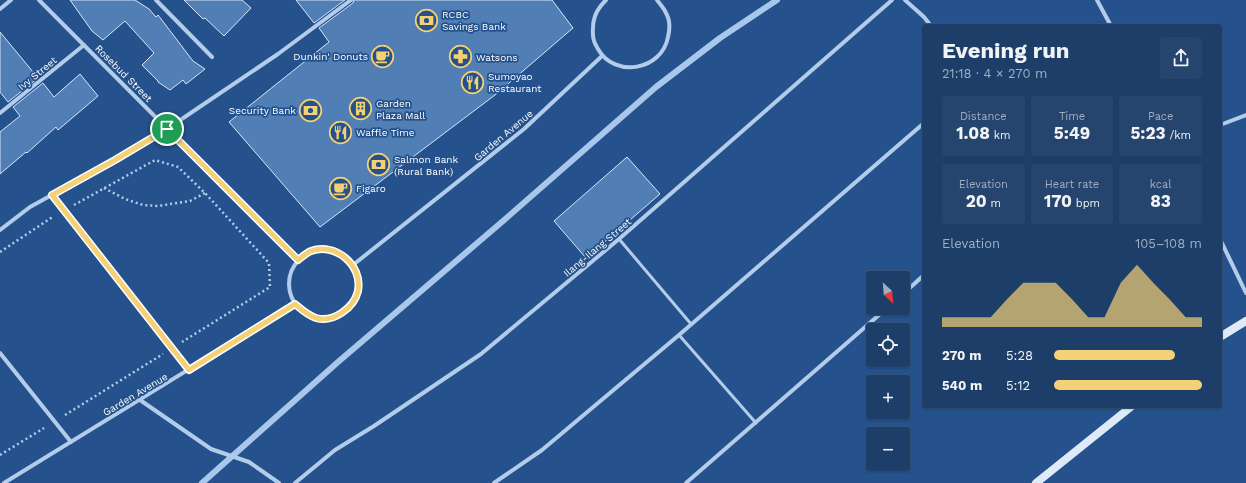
<!DOCTYPE html>
<html lang="en">
<head>
<meta charset="utf-8">
<style>
	body { margin:0; font-family:"Work Sans",sans-serif; background:#25456f; color:#f1f3f6; height:100vh; display:flex; flex-direction:column; font-size:15px; white-space:nowrap }
	* { box-sizing:border-box; margin:0 }
	p { font-size:13px; color:#a0aec0 }
	.icon { flex:none; width:22px; height:22px; fill:none; stroke:currentColor; stroke-width:2; stroke-linecap:round; stroke-linejoin:round }
	.map { position:relative; flex:1; overflow:hidden }
	.sheet { position:absolute; left:922px; top:24px; width:300px; height:384px; display:flex; flex-direction:column; background:#1c3e69; border-radius:4px; box-shadow:0 1px 3px #0004,0 0 0 1px #3a577d }
	.sheet>* { flex:none }
	.needle { width:26px; rotate:154deg }
	.buttons { position:absolute; left:866px; top:271px; display:grid; gap:8px }
	.buttons a { display:grid; place-items:center; width:44px; height:44px; border-radius:4px; background:#1c3e69; box-shadow:0 1px 3px #0004,0 0 0 1px #3a577d; font-size:20px }
	.pin { position:absolute; display:grid; place-items:center; width:34px; height:34px; color:#fff; margin:-17px; border:2px solid #fff; border-radius:50%; box-shadow:0 1px 4px #0007 }
	.round { display:grid; place-items:center; flex:none; width:42px; height:42px; border-radius:4px; background:#25456f }
	.overview { display:flex; align-items:center; justify-content:space-between; height:68px; padding:0 20px }
	h1 { font-size:22px; font-weight:700; line-height:30px }
	.stats { display:grid; grid-template-columns:repeat(3,1fr); gap:6px; height:68px; padding:4px 20px }
	.stats div { display:grid; align-content:center; border-radius:4px; background:#25456f; text-align:center }
	.stats b { font-size:17px; font-weight:700 }
	.stats small { font-size:11px; font-weight:400 }
	.stats p { font-size:11px }
	.chart { height:112px; padding:8px 20px }
	.chart p { display:flex; justify-content:space-between }
	.chart svg { width:100%; height:72px; margin-top:4px; fill:#f4d077; opacity:.7 }
	ul { padding:0 20px; list-style:none; font-size:13px }
	li { display:grid; grid-template-columns:64px 48px 1fr; align-items:center; height:30px }
	li i { height:10px; border-radius:5px; background:#f4d077 }
	.map>svg:first-child { display:block }
	.lines { fill:none; stroke-linecap:round; stroke-linejoin:round }
	.stream { stroke:#a8c7eb; stroke-width:6 }
	.building { fill:#517eb4; stroke:#d8e6f8 }
	.path { stroke:#b3ccea; stroke-width:2.5; stroke-dasharray:2 3; stroke-linecap:butt }
	.lane { stroke:#b3ccea; stroke-width:3 }
	.street { stroke:#b3ccea; stroke-width:4 }
	.secondary { stroke:#deeaf8; stroke-width:8 }
	.route-casing { stroke:#fff; stroke-width:8 }
	.route { stroke:#f4d077; stroke-width:5 }
	.labels { text-anchor:middle; stroke-width:3.5; stroke-linejoin:round; paint-order:stroke }
	.poi-label { font-size:10px; fill:#fff; stroke:#25528c; text-anchor:start }
	.street-label { font-size:10px; fill:#fff; stroke:#25528c }
</style>
</head>
<body>
<div class="map">
<svg width="1246" height="483" viewBox="0 0 1246 483">
	<rect width="100%" height="100%" fill="#25528c"/>
	<g class="lines">
		<polyline class="stream" points="202,483 338,362 503,221 656,87 720,38 777,0"/>
	</g>
	<g class="building">
		<polygon points="70,0 135,0 149,9 156,17 158,15 193,61 205,69 186,84 183,80 170,90 158,82 158,81 142,65 154,53 125,21 103,40 92,31"/>
		<polygon points="184,0 242,0 251,8 224,36 205,18 203,19"/>
		<polygon points="296,0 345,0 314,23"/>
		<polygon points="354,0 552,0 573,28 495,95 320,227 229,122 329,42 319,28 353,3"/>
		<polygon points="0,32 38,78 8,102 0,92"/>
		<polygon points="80,74 98,96 58,130 56,127 27,153 26,152 0,174 0,132 20,116 13,107 43,83 54,97"/>
		<polygon points="627,157 660,194 586,258 554,221"/>
	</g>
	<g class="lines">
		<g class="path">
			<polyline points="104,188 125,199 143,205 158,206 190,201 205,193"/>
			<polyline points="74,205 155,160 178,167 205,193 269,263 270,287 182,342"/>
			<polyline points="0,252 54,216"/>
			<polyline points="65,415 163,354"/>
			<polyline points="0,455 44,428"/>
		</g>
		<g class="lane">
			<polyline points="619,239 691,324"/>
			<polyline points="679,335 756,423"/>
		</g>
		<g class="street">
			<polyline points="39,0 298,260"/>
			<polyline points="156,0 212,57"/>
			<path d="M 606,0 C 595,11 592,20 593,35 C 593,41 595,44 598,49 C 615,79 662,70 668,37 C 670,29 670,20 666,13 C 664,8 660,4 657,0"/>
			<polyline points="905,0 924,17 931,26"/>
			<polyline points="1097,0 1111,26"/>
			<polyline points="0,9 11,0"/>
			<polyline points="0,113 84,45"/>
			<polyline points="1220,125 1246,115"/>
			<polyline points="52,195 189,370"/>
			<polyline points="0,230 30,207 115,160 167,129 278,54 351,0"/>
			<polyline points="1220,239 1246,293"/>
			<circle cx="323" cy="284" r="34"/>
			<polyline points="353,265 524,129 602,56"/>
			<polyline points="903,294 924,275"/>
			<polyline points="0,353 71,442"/>
			<polyline points="140,400 211,449 249,462 279,483"/>
			<polyline points="4,483 295,304"/>
			<polyline points="295,483 335,450 374,426 481,354 619,239 892,0"/>
			<polyline points="494,483 542,450 679,335 924,123"/>
			<polyline points="686,483 887,308"/>
		</g>
		<g class="secondary">
			<polyline points="1220,337 1246,321"/>
			<polyline points="1036,483 1132,406"/>
		</g>
	</g>
	<g class="lines">
		<defs>
			<path id="route" d="M 167,129 L 298,260 C 302,257 306,253 311,251 C 335,242 363,265 358,291 C 354,308 333,323 316,318 C 307,315 302,310 295,304 L 189,370 L 52,195 L 115,160 Z"/>
		</defs>
		<use href="#route" class="route-casing"/>
		<use href="#route" class="route"/>
	</g>
	<defs>
		<symbol id="bank-ring" viewBox="-11 -11 22 22"><circle r="9.5" fill="#25528c" stroke="#f4d077" stroke-width="1.5"/><path d="M-6-4H6V4H-6ZM0-2.3a2.3 2.3 0 1 0 0 4.6a2.3 2.3 0 1 0 0-4.6Z" fill="#f4d077"/></symbol>
		<symbol id="cafe-ring" viewBox="-11 -11 22 22"><circle r="9.5" fill="#25528c" stroke="#f4d077" stroke-width="1.5"/><path d="M-5.5-4.5H6V0H3Q3 3.5 0 3.5H-2.5Q-5.5 3.5-5.5 0ZM3-3.2v2h1.7v-2ZM-6 4.5H4V6H-6Z" fill="#f4d077"/></symbol>
		<symbol id="pharmacy-ring" viewBox="-11 -11 22 22"><circle r="9.5" fill="#25528c" stroke="#f4d077" stroke-width="1.5"/><path d="M-2-6h4v4h4v4h-4v4h-4v-4h-4v-4h4Z" fill="#f4d077"/></symbol>
		<symbol id="restaurant-ring" viewBox="-11 -11 22 22"><circle r="9.5" fill="#25528c" stroke="#f4d077" stroke-width="1.5"/><path d="M-5-6h1v4h1v-4h1v4h1v-4h1v5L-1.5 .5V6h-2V.5L-5-1ZM5-6V6H3V1.5H1.5Q1.5-4 5-6Z" fill="#f4d077"/></symbol>
		<symbol id="building-ring" viewBox="-11 -11 22 22"><circle r="9.5" fill="#25528c" stroke="#f4d077" stroke-width="1.5"/><path d="M-4-6H4V6H1V3H-1V6H-4ZM-2.5-4.3h1.7v1.8h-1.7ZM.8-4.3h1.7v1.8H.8ZM-2.5-1h1.7V.8h-1.7ZM.8-1h1.7V.8H.8Z" fill="#f4d077"/></symbol>
	</defs>
	<g fill-rule="evenodd">
		<use href="#bank-ring" x="414" y="8" width="25" height="25"/>
		<use href="#cafe-ring" x="370" y="44" width="25" height="25"/>
		<use href="#pharmacy-ring" x="448" y="44" width="25" height="25"/>
		<use href="#restaurant-ring" x="460" y="70" width="25" height="25"/>
		<use href="#building-ring" x="348" y="96" width="25" height="25"/>
		<use href="#bank-ring" x="298" y="98" width="25" height="25"/>
		<use href="#restaurant-ring" x="328" y="120" width="25" height="25"/>
		<use href="#bank-ring" x="366" y="152" width="25" height="25"/>
		<use href="#cafe-ring" x="328" y="176" width="25" height="25"/>
	</g>
	<g class="labels">
		<g class="poi-label">
			<text x="442" y="18">RCBC<tspan x="442" dy="12">Savings Bank</tspan></text>
			<text x="368" y="60" text-anchor="end">Dunkin' Donuts</text>
			<text x="476" y="61">Watsons</text>
			<text x="488" y="80">Sumoyao<tspan x="488" dy="12">Restaurant</tspan></text>
			<text x="376" y="107">Garden<tspan x="376" dy="12">Plaza Mall</tspan></text>
			<text x="296" y="114" text-anchor="end">Security Bank</text>
			<text x="356" y="136">Waffle Time</text>
			<text x="394" y="163">Salmon Bank<tspan x="394" dy="12">(Rural Bank)</tspan></text>
			<text x="356" y="192">Figaro</text>
		</g>
		<g class="street-label">
			<text transform="translate(37 73) rotate(-39)" y="4">Ivy Street</text>
			<text transform="translate(124 73) rotate(45)" y="4">Rosebud Street</text>
			<text transform="translate(503 135) rotate(-40)" y="4">Garden Avenue</text>
			<text transform="translate(597 247) rotate(-40)" y="4">Ilang-Ilang Street</text>
			<text transform="translate(135 394) rotate(-31)" y="4">Garden Avenue</text>
		</g>
	</g>
</svg>
<div class="buttons">
<a><svg class="needle" viewBox="-14 -14 28 28"><path d="M0-13l5 13h-10z" fill="#e53935"/><path d="M0 13l5-13h-10z" fill="#a0aec0"/></svg></a>
<a><svg class="icon" aria-label="locate" viewBox="0 0 24 24"><circle cx="12" cy="12" r="6"/><path d="M12 2v4M12 18v4M2 12h4M18 12h4"/></svg></a>
<a>+</a>
<a>−</a>
</div>
<div class="pin" style="left:167px;top:129px;background:#1e9e55"><svg class="icon" aria-label="arrive" viewBox="0 0 24 24"><path d="M6 21V4h12l-3 4 3 4H6"/></svg></div>
<section class="sheet">
<div class="overview"><div><h1>Evening run</h1><p>21:18 · 4 × 270 m</p></div><a class="round"><svg class="icon" aria-label="share" viewBox="0 0 24 24"><path d="M12 15V3M7 8l5-5 5 5M5 13v7h14v-7"/></svg></a></div>
<div class="stats">
<div><p>Distance</p><b>1.08<small> km</small></b></div>
<div><p>Time</p><b>5:49</b></div>
<div><p>Pace</p><b>5:23<small> /km</small></b></div>
</div>
<div class="stats">
<div><p>Elevation</p><b>20<small> m</small></b></div>
<div><p>Heart rate</p><b>170<small> bpm</small></b></div>
<div><p>kcal</p><b>83</b></div>
</div>
<div class="chart"><p><span>Elevation</span>105–108 m</p>
<svg viewBox="0 0 160 44" preserveAspectRatio="none"><path d="M0 44V38L10 38L20 38L30 38L40 27L50 17L60 17L70 17L80 27L90 38L100 38L110 17L120 6L130 17L140 27L150 38L160 38V44z"/></svg>
</div>
<ul>
<li><b>270 m</b>5:28<i style="width:82%"></i></li>
<li><b>540 m</b>5:12<i style="width:100%"></i></li>
</ul>
</section>
</div>
</body>
</html>
